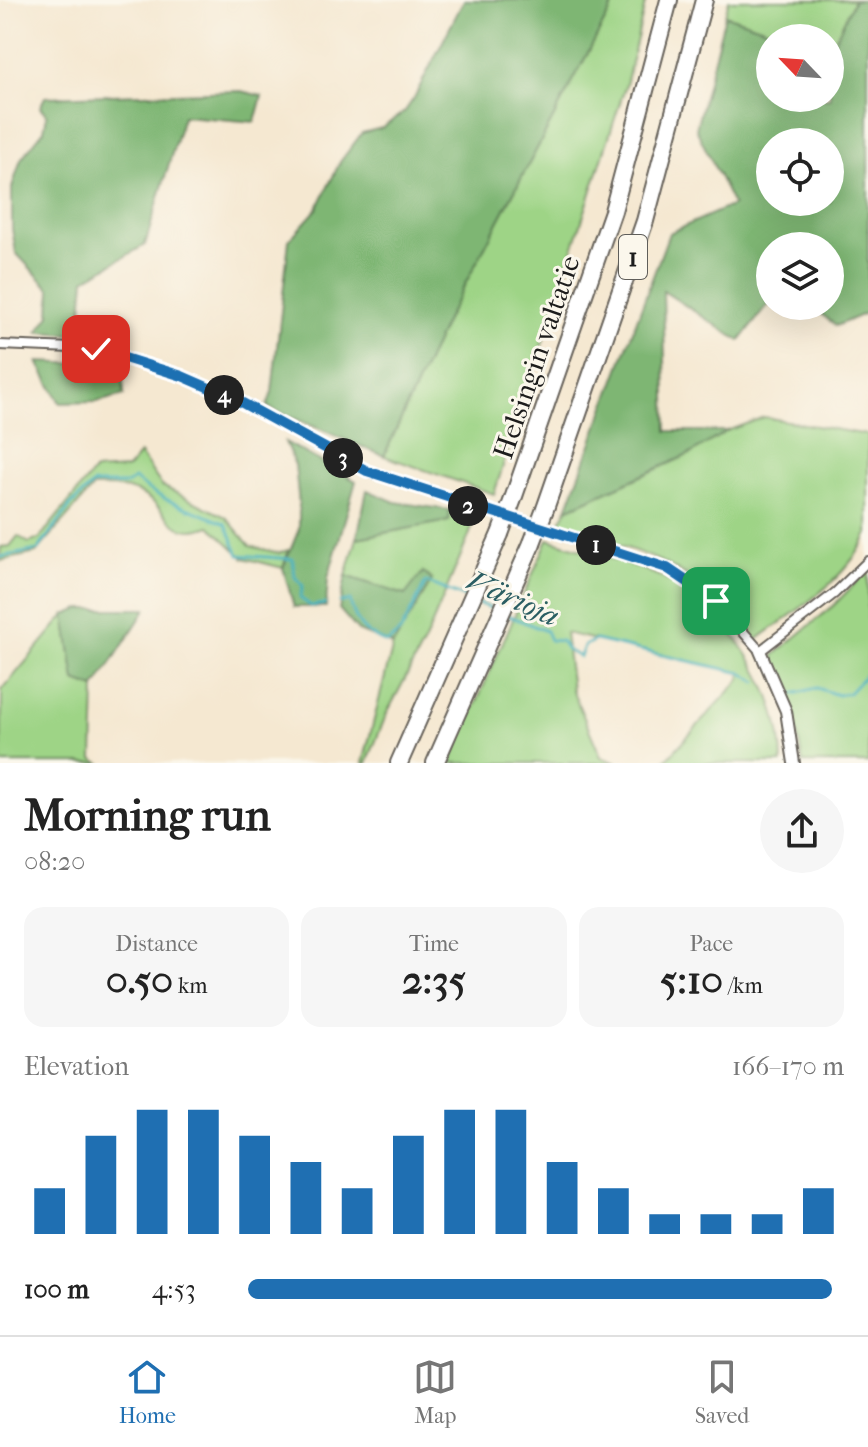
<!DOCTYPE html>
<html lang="en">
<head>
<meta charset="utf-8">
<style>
	body { margin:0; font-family:"IM FELL French Canon",serif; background:#f6f6f6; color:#222; height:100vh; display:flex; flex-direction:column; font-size:30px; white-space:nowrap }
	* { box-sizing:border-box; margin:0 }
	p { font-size:26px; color:#767676 }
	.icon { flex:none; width:44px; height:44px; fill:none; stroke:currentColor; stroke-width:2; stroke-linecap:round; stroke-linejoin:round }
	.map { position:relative; height:763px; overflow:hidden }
	.panel { display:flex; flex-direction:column; background:#fff; flex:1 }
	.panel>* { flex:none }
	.needle { width:52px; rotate:295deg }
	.fabs { position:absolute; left:756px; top:24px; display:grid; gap:16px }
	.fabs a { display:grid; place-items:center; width:88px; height:88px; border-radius:50%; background:#fff; box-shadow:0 8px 32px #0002; font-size:40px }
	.pin { position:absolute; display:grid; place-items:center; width:68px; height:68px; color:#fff; margin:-34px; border-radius:16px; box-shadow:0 4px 12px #0006 }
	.km { position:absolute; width:40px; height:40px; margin:-20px; border-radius:50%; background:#222; color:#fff; font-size:22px; line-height:40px; text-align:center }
	.round { display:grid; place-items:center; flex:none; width:84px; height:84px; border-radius:42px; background:#f6f6f6 }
	.head { display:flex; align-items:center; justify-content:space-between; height:136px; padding:0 24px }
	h1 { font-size:44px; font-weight:700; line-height:60px }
	.figures { display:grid; grid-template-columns:repeat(3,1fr); gap:12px; height:136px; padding:8px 24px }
	.figures div { display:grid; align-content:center; border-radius:20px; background:#f6f6f6; text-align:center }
	.figures b { font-size:40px; font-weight:700 }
	.figures small { font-size:22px; font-weight:400 }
	.figures p { font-size:22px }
	.chart { height:224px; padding:16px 24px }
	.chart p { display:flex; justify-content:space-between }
	.chart svg { width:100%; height:144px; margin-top:8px; stroke:#1f6fb2; stroke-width:6 }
	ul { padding:0 24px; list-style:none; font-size:26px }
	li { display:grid; grid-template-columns:128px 96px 1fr; align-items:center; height:60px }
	li i { height:20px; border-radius:10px; background:#1f6fb2 }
	.menu { display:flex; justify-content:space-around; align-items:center; height:112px; border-top:2px solid #e0e0e0; background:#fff; font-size:22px; color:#767676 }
	.menu a { display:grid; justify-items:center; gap:4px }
	.menu .active { color:#1f6fb2 }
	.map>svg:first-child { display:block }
	.green { fill:#9ed486; stroke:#5d7851; stroke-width:2 }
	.forest { fill:#7eb673; stroke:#4d6948; stroke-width:2; fill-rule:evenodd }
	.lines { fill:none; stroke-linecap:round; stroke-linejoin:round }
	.stream { stroke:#3eaeb9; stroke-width:3 }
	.minor-casing { stroke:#68635b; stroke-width:12 }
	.tertiary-casing { stroke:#68635b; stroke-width:14 }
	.motorway-casing { stroke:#68635b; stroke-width:20 }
	.minor { stroke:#fff; stroke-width:8 }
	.tertiary { stroke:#fff; stroke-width:10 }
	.motorway { stroke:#fff; stroke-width:16 }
	.motorway-bridge-casing { stroke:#68635b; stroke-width:20; stroke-linecap:butt }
	.motorway-bridge { stroke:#fff; stroke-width:16 }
	.route-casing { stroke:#fff; stroke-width:16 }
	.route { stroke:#1f6fb2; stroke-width:10 }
	.labels { text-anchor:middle; stroke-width:6; stroke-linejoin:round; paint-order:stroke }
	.shield { fill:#fbf7ec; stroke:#5f5e5a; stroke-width:2 }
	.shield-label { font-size:26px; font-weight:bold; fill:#1c1c1c }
	.street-label { font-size:28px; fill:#1c1c1c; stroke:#fbf7ec }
	.water-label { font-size:30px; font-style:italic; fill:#2b5e63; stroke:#fbf7ec }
</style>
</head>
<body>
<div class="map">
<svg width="868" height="763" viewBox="0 0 868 763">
	<rect width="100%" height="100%" fill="#fbf7ec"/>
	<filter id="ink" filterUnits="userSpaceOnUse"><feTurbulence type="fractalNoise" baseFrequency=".0125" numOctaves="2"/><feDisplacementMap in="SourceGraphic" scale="16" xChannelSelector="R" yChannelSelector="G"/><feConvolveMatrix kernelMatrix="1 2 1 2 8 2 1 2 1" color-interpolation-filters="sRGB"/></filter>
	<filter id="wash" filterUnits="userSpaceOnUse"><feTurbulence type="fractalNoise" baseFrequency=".006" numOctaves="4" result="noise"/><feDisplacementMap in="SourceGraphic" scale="32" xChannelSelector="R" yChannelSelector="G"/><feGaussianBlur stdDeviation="1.8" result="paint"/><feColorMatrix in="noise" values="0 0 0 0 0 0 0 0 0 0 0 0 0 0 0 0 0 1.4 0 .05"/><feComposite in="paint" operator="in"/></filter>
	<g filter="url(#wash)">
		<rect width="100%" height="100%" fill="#f5e8d1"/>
		<g class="green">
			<polygon points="616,0 646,0 627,81 494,494 384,456 447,318"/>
			<polygon points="729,0 854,0 831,51 830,38 793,38 725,15"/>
			<path d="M 764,417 L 868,435 L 868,533 C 849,579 794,612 755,641 C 694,562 648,554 557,527 L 567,509 L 690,454 L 727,431 Z"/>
			<path d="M 140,454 L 162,486 L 226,517 L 250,546 L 279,553 L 288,550 L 283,568 L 244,558 L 210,526 C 168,541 174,512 143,495 C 128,486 110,487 93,487 L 36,553 L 0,561 L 1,547 L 10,546 L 18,536 L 29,543 L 39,539 L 94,471 L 127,469 Z"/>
			<polygon points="450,510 475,518 469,536 425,641 387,713 367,763 363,763 393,645 432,580 423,572 406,596 346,576 357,538 449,521"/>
			<path d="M 548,539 C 585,551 624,560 659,576 C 729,609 781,686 782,763 L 663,763 L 739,681 L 742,673 L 565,633 L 572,690 L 601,757 L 617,763 L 450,763 Z"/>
			<polygon points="868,570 868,763 803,763 792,706 773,656 833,606"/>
			<polygon points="65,615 75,680 95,688 93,759 100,763 1,763 2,690"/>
		</g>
		<g class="forest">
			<polygon points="464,0 616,0 447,318 384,456 267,407 272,392 289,240 317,209 340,162 362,133 382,128 405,111 414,98"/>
			<path d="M 854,0 L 868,0 L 868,312 L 836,326 L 812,306 L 830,306 L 830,246 L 770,246 L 770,302 L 740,341 L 663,291 L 667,431 L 727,431 L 690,454 L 567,509 L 669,233 L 733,205 L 696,129 L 725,15 L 793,38 L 770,38 L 770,98 L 830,98 L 830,50 ZM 770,142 L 830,142 L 830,202 L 770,202 Z"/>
			<polygon points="241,91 262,96 255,122 183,116 145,245 85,279 80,335 38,332 50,315 51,290 16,253 12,229 12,188 21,159 44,130 47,115 40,107 45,97"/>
			<polygon points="38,362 83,364 127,373 123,380 124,395 97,402 60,403"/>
			<polygon points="285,442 356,481 328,578 326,607 294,607 283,568 299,529 299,505 295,465"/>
			<polygon points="367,490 395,502 450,510 449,521 357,538"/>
			<polygon points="423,572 432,580 393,645 358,631 339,609 346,576 405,595"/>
			<polygon points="81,609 146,609 95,688 75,681 65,615"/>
		</g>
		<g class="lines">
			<g class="stream">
				<path d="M 0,557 L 38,550 L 71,505 L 93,484 L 126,484 L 135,479 C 159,501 195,510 226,524 L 239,555 L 293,559 L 295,577 L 303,586 L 300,598 L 311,606 L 325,604"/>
				<path d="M 340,602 L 350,601 C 356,624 364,634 387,643 L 401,631 L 426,582 L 466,598"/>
				<polyline points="477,603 496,610"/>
				<polyline points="507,615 546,631 550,640 561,641 567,650 580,657 584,646 595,640 742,673 757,682"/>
				<polyline points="793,694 817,688 838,695 849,693 868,672"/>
			</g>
		</g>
	</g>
	<g filter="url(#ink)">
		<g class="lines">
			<defs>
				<polyline id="minor" points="0,345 96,349 182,376 237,400 367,471 667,568 716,601 760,651 835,593 868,561"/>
				<polyline id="tertiary" points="760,651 786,711 794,763"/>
				<g id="motorway">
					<polyline points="513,499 613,211 669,0"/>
					<polyline points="545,509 645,221 704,0"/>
					<polyline points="399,763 500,534"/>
					<polyline points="435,763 532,543"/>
				</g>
			</defs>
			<use href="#minor" class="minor-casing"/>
			<use href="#tertiary" class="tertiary-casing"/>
			<use href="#motorway" class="motorway-casing"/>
			<use href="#minor" class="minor"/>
			<use href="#tertiary" class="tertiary"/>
			<use href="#motorway" class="motorway"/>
			<defs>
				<g id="motorway-bridge">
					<polyline points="500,534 513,499"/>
					<polyline points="532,543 545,509"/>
				</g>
			</defs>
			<use href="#motorway-bridge" class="motorway-bridge-casing"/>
			<use href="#motorway-bridge" class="motorway-bridge"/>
		</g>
	</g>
	<g class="lines" filter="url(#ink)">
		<defs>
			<polyline id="route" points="96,349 182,376 237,400 367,471 667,568 716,601"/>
		</defs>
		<use href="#route" class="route-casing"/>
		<use href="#route" class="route"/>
	</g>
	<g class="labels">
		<rect class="shield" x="619" y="235" width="28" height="44" rx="6"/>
		<g class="shield-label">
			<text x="633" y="266">1</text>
		</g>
		<g class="street-label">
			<text transform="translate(536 357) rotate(-71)" y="10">Helsingin valtatie</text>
		</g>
		<g class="water-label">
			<text transform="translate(513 598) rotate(24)" y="10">Värioja</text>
		</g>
	</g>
</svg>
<div class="fabs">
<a><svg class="needle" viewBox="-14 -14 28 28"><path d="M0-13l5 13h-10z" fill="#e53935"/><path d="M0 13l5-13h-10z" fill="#767676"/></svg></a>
<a><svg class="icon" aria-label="locate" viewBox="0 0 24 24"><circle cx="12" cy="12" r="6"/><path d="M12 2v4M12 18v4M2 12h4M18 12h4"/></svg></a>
<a><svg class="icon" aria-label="layers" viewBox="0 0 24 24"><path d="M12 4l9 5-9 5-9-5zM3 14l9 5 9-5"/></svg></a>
</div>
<div class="pin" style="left:716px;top:601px;background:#1e9e55"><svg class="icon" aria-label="arrive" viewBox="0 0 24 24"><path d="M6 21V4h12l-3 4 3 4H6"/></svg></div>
<div class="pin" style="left:96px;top:349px;background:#d93025"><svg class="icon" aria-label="check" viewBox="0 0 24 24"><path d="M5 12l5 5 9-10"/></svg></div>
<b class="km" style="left:596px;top:545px">1</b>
<b class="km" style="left:468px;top:506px">2</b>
<b class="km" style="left:343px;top:458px">3</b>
<b class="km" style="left:224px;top:395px">4</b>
</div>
<section class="panel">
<div class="head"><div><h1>Morning run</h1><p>08:20</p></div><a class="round"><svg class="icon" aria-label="share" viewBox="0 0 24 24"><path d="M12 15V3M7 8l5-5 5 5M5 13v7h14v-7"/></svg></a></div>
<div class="figures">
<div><p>Distance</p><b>0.50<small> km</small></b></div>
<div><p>Time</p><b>2:35</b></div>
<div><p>Pace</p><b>5:10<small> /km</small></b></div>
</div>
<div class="chart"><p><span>Elevation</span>166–170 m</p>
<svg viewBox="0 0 160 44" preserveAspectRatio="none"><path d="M5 44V30M15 44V14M25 44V6M35 44V6M45 44V14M55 44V22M65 44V30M75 44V14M85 44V6M95 44V6M105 44V22M115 44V30M125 44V38M135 44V38M145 44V38M155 44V30"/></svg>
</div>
<ul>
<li><b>100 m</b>4:53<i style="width:98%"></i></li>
</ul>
</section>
<nav class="menu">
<a class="active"><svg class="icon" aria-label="home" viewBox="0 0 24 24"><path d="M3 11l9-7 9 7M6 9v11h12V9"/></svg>Home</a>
<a><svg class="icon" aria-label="map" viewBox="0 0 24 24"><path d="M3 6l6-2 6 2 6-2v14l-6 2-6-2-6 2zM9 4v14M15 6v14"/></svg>Map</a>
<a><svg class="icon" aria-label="saved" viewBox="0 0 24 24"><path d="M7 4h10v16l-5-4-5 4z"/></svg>Saved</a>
</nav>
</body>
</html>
